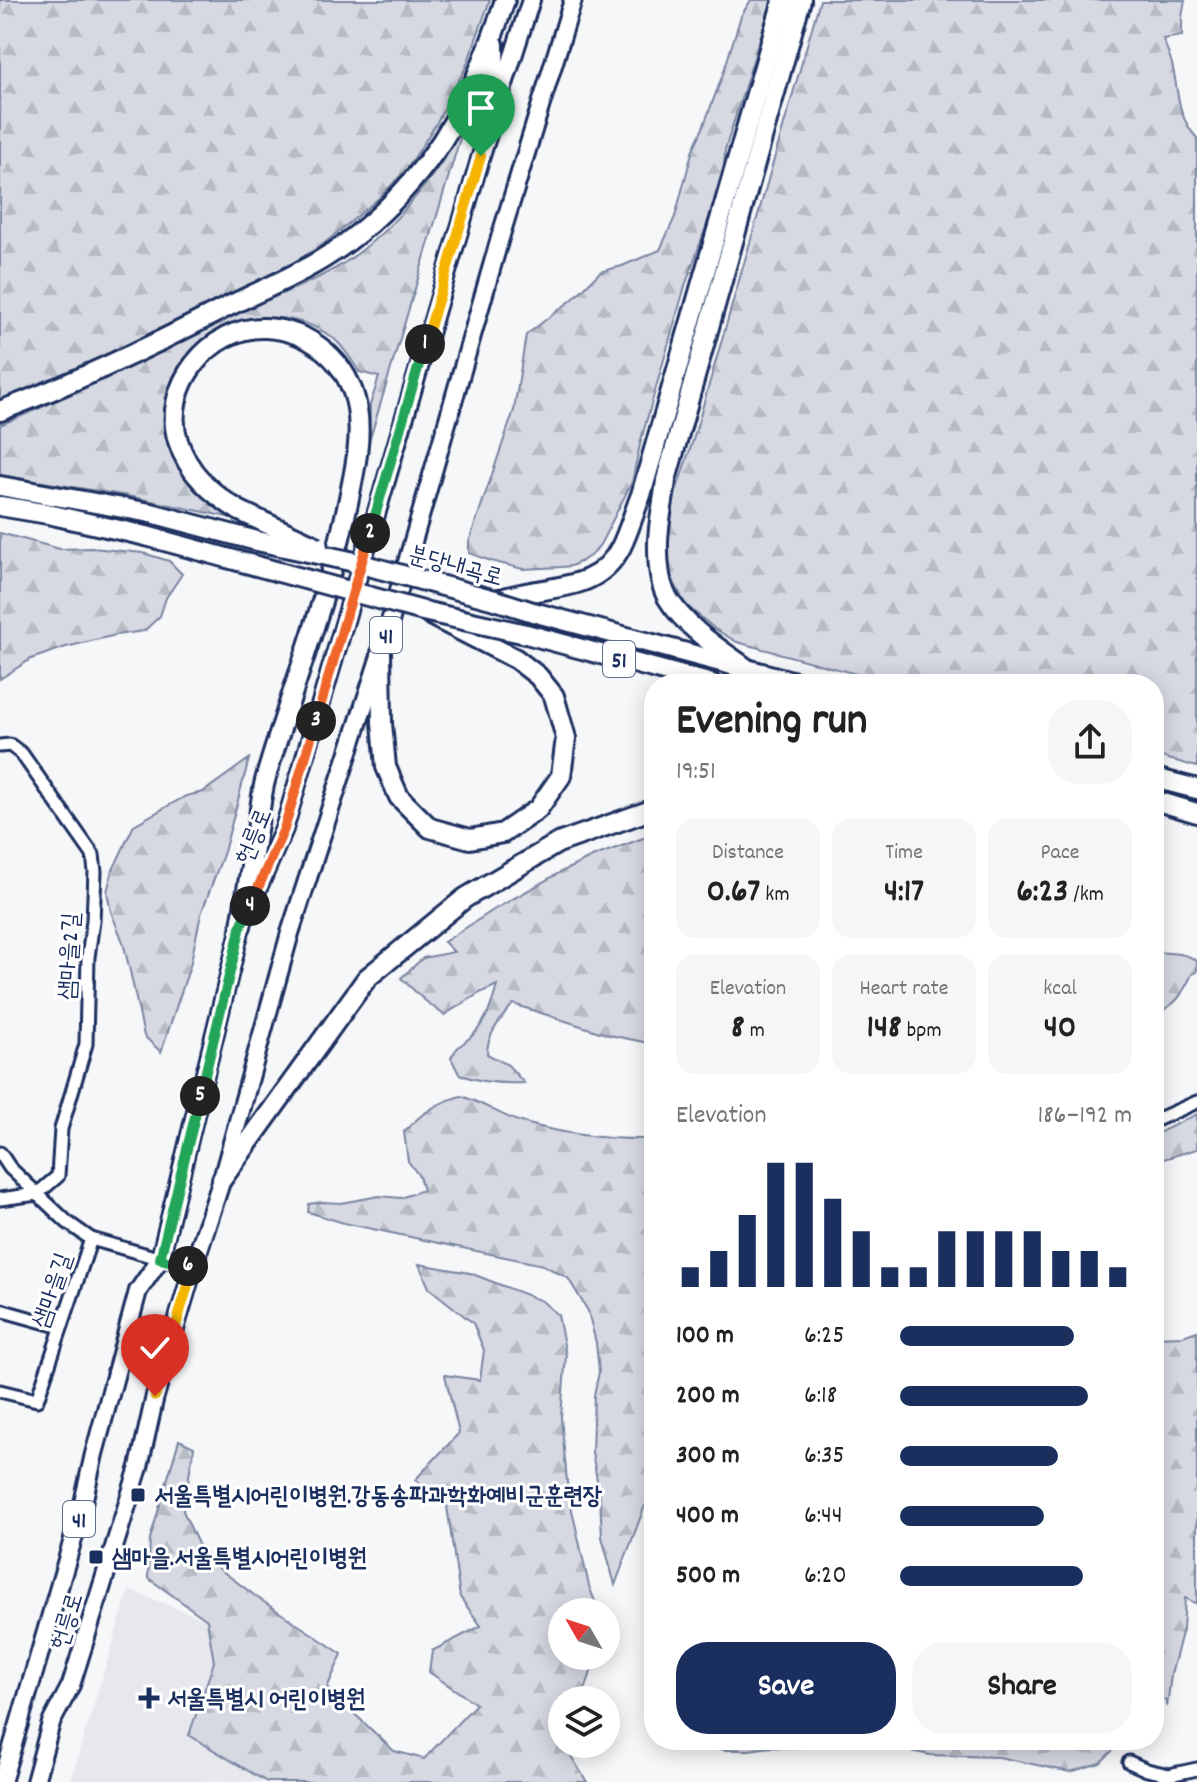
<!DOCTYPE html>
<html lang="en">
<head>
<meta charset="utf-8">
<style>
	body { margin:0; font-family:Dekko,"Poor Story",sans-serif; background:#f6f6f6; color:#222; height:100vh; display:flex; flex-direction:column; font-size:30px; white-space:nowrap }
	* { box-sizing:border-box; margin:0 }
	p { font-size:26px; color:#767676 }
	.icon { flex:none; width:44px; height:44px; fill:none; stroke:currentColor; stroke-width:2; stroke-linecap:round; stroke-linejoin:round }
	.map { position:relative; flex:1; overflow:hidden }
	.sheet { position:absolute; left:644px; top:674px; width:520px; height:1076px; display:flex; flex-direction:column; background:#fff; border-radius:32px; box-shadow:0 4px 20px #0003 }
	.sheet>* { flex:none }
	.needle { width:52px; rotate:309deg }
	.buttons { position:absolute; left:548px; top:1598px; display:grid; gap:16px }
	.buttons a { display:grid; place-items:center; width:72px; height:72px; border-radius:50%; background:#fff; box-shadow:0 4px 20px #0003; font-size:40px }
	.pin { position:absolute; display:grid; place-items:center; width:68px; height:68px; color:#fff; margin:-82px -34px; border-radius:50% 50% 50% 0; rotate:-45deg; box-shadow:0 0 8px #0007 }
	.pin .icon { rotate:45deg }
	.km { position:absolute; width:40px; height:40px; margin:-20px; border-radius:50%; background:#222; color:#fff; font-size:22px; line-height:40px; text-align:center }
	.round { display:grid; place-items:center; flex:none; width:84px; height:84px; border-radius:32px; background:#f6f6f6 }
	.summary { display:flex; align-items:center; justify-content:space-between; height:136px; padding:0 32px }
	h1 { font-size:44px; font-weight:800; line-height:60px }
	.figures { display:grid; grid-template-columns:repeat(3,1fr); gap:12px; height:136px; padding:8px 32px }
	.figures div { display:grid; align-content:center; border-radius:20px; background:#f6f6f6; text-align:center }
	.figures b { font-size:34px; font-weight:800 }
	.figures small { font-size:22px; font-weight:400 }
	.figures p { font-size:22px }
	.chart { height:224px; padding:16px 32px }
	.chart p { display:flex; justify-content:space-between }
	.chart svg { width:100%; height:144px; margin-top:8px; stroke:#1b2f5e; stroke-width:6 }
	.button { display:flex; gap:16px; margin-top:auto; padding:16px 32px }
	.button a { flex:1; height:92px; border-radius:32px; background:#1b2f5e; color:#fff; font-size:32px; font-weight:800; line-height:92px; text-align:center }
	.button a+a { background:#f6f6f6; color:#222 }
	ul { padding:0 32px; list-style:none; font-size:26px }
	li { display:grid; grid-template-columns:128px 96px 1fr; align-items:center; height:60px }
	li i { height:20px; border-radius:10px; background:#1b2f5e }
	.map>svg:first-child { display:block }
	.built { fill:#e6e8ee }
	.forest { fill:url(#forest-firs); stroke:#7884a0; stroke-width:2 }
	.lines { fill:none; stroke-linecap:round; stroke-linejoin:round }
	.minor-casing { stroke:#1b2f5e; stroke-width:17 }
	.primary-casing { stroke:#1b2f5e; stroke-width:22 }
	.trunk-casing { stroke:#1b2f5e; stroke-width:24 }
	.minor { stroke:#fff; stroke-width:11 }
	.primary { stroke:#fff; stroke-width:16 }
	.trunk { stroke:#fff; stroke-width:18 }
	.trunk-bridge-casing { stroke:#1b2f5e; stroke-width:24; stroke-linecap:butt }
	.trunk-bridge { stroke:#fff; stroke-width:18 }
	.split-1-casing { stroke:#fff; stroke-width:16 }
	.split-2-casing { stroke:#fff; stroke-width:16 }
	.split-3-casing { stroke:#fff; stroke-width:16 }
	.split-4-casing { stroke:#fff; stroke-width:16 }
	.split-5-casing { stroke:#fff; stroke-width:16 }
	.split-6-casing { stroke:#fff; stroke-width:16 }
	.split-7-casing { stroke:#fff; stroke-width:16 }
	.split-1 { stroke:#f5b400; stroke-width:10 }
	.split-2 { stroke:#22a559; stroke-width:10 }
	.split-3 { stroke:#f0652b; stroke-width:10 }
	.split-4 { stroke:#f0652b; stroke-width:10 }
	.split-5 { stroke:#22a559; stroke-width:10 }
	.split-6 { stroke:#22a559; stroke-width:10 }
	.split-7 { stroke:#f5b400; stroke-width:10 }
	.poi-dot { fill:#1b2f5e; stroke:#fff; stroke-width:3 }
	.labels { text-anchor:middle; stroke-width:6; stroke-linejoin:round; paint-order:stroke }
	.shield { fill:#fff; stroke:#5f6d8e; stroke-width:2 }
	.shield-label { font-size:22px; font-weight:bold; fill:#1b2f5e }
	.street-label { font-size:24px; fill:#1b2f5e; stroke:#fff }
	.poi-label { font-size:24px; font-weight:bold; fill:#1b2f5e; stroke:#fff; text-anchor:start }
</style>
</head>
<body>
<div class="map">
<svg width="1197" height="1782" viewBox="0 0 1197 1782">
	<defs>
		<pattern id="forest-firs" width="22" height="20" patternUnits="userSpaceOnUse" patternTransform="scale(2)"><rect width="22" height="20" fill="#d6d9e2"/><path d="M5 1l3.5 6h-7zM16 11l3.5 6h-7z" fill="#b7bbc4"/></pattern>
	</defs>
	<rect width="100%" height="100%" fill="#f6f7f9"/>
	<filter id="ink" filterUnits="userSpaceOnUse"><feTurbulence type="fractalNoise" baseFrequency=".0125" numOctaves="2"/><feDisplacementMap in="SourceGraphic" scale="16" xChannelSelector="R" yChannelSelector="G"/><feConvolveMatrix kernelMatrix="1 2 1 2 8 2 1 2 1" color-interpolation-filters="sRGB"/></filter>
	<g filter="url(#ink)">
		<polygon class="built" points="129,1590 207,1620 214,1662 189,1735 267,1782 70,1782"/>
		<g class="forest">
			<polygon points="0,0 490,0 466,67 436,124 407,169 379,198 348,224 322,245 291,264 18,398 0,403"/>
			<polygon points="751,0 772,0 725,150 724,167 717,196 685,286 641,440 632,482 601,543 594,553 582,561 571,566 561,567 523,569 491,561 469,553 469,542 514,410 526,335 573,299 600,272 622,266 660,250 675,217 693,149 702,130 723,74 741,16"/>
			<path d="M 820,0 L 1185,0 L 1182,17 L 1182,36 L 1163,39 C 1166,47 1170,56 1172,64 C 1179,92 1176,115 1197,138 L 1197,767 L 1154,755 L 1154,684 L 893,684 L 737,642 L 715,629 L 685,604 L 666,566 L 666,522 L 693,440 Z"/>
			<path d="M 464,125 L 369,442 L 370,405 L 379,377 L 359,372 C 352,360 344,347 333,338 C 257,282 143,350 169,443 C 175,465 186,485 205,499 C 216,508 230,514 242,520 L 128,496 L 0,475 L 0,425 C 73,395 143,360 214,324 C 250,305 289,293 325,274 C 382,245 434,181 464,125 Z"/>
			<polygon points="0,533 60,549 92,548 143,553 169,561 182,574 166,598 160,616 144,631 116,635 66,647 31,659 0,679"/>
			<polygon points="249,759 224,852 201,914 190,966 161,1052 144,1036 130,971 123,942 111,912 107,892 112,872 134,825 186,796 203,792"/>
			<path d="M 654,834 L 654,1044 L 609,1035 L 513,1004 C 501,1019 487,1034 487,1054 L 508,1065 L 524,1083 C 502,1084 480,1083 459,1074 L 451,1058 C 456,1046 465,1043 474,1034 C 487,1020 493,1003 497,985 L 480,993 L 444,1015 L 423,999 L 401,978 L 423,958 L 454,952 L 444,942 L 495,909 L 561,872 L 592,857 Z"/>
			<path d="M 1154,952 C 1169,953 1184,952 1197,961 L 1197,972 L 1192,974 C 1181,997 1177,1004 1154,1015 Z"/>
			<path d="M 461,1096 C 481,1102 498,1114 518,1121 C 561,1134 609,1140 654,1139 L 654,1491 L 644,1508 L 615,1585 L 602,1537 L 600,1497 L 592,1452 L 594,1395 L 599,1372 L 596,1343 L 588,1311 L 568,1278 L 543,1265 L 344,1223 L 308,1212 L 309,1204 L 323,1202 L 341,1203 L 379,1196 L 401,1198 L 423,1190 L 419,1176 L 408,1161 L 404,1132 C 420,1114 438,1102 461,1096 Z"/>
			<polygon points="1197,1114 1197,1149 1154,1162 1154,1135"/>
			<polygon points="419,1264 470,1273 542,1301 558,1315 566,1355 561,1417 568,1492 589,1586 599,1612 562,1612 562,1656 596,1656 582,1700 562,1700 562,1744 568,1744 566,1748 587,1782 267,1782 189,1735 214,1662 207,1620 148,1578 150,1539 179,1440 194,1447 183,1511 198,1544 213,1564 258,1598 342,1654 327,1688 394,1751 424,1759 476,1704 429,1672 432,1651 481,1626 460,1597 447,1506 415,1480 459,1433 445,1375 480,1380 484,1350 473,1323 429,1288"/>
			<polygon points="1197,1331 1197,1604 1185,1598 1183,1629 1171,1675 1167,1707 1165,1700 1154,1698 1154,1337 1183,1336"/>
			<polygon points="696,1740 1123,1740 1100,1763 1070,1772 999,1757 930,1755 868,1742 841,1742 816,1746 794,1748 770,1747 749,1750 725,1750 713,1747"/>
		</g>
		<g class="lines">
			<defs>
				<g id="minor">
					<polyline points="0,746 10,745 22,754 93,855 95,872 93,921 88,957 86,1044 61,1129 58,1176 37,1194 0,1199"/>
					<polyline points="1154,1121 1197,1102"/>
					<polyline points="0,1153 10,1168 67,1222 91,1239 193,1268"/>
					<polyline points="0,1310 61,1327"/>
					<polyline points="0,1391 37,1400 91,1239"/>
					<polyline points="1129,1762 1147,1770 1169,1775 1197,1769"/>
				</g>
				<g id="primary">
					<polyline points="2,1782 81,1512 94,1454 138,1291 160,1259 241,926 284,829 481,156 531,0"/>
					<polyline points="35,1782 51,1723 71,1685 139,1467 155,1396 193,1268 222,1179 290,933 381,653 500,238 573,0"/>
				</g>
				<g id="trunk">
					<polyline points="494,44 495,111"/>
					<path d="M 0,411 C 76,382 150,347 221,310 C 255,293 292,278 324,258 C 354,240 389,208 411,182 C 458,128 483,67 505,0"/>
					<polyline points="0,486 151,513"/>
					<polyline points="0,506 48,514 146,536"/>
					<path d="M 240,511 C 212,494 188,473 178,441 C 161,387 210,326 265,328 C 311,330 349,362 357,408 C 362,438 355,469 349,498 C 330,593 293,684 266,777 C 261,794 260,813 257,830 C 252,862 246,894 241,926"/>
					<path d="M 495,600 C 509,597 523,593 537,591 C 572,585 602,583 621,547 C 629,531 634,512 641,495 L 783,0"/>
					<polyline points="533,612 803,684"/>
					<polyline points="526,634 712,684"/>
					<polyline points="381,653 382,723 386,767 399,797 430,828 470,839 503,833 538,809 561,776 566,738 554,696 538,676 516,659 432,616"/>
					<path d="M 746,668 C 718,648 685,627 667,597 C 660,584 658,563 658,548 C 657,526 664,502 666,480 L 801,0"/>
					<polyline points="1154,778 1197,789"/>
					<polyline points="1154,800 1197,813"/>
					<polyline points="222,1179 367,978 465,898 558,843 654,809"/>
				</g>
			</defs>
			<use href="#minor" class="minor-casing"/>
			<use href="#primary" class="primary-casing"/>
			<use href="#trunk" class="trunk-casing"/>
			<use href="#minor" class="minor"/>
			<use href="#primary" class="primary"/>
			<use href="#trunk" class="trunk"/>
			<defs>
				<g id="trunk-bridge">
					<polyline points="240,511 318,547"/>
					<polyline points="151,513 257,541 350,561 495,600 533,612"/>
					<polyline points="146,536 423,611 526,634"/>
				</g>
			</defs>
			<use href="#trunk-bridge" class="trunk-bridge-casing"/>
			<use href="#trunk-bridge" class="trunk-bridge"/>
		</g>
	</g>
	<g class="lines" filter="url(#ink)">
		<defs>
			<polyline id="split-1" points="425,344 481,156"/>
			<polyline id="split-2" points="370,533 425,344"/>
			<polyline id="split-3" points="316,721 370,533"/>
			<polyline id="split-4" points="250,906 284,829 316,721"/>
			<polyline id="split-5" points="200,1096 241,926 250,906"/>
			<polyline id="split-6" points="188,1266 160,1259 200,1096"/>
			<polyline id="split-7" points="155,1396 193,1268 188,1266"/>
		</defs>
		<use href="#split-1" class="split-1-casing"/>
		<use href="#split-2" class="split-2-casing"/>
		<use href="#split-3" class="split-3-casing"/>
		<use href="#split-4" class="split-4-casing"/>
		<use href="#split-5" class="split-5-casing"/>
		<use href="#split-6" class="split-6-casing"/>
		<use href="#split-7" class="split-7-casing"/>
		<use href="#split-1" class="split-1"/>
		<use href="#split-2" class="split-2"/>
		<use href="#split-3" class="split-3"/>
		<use href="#split-4" class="split-4"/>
		<use href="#split-5" class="split-5"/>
		<use href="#split-6" class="split-6"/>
		<use href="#split-7" class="split-7"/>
	</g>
	<g class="poi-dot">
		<rect x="130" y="1487" width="16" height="16" rx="4"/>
		<rect x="88" y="1549" width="16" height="16" rx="4"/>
		<path d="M145 1686h8v8h8v8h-8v8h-8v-8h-8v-8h8z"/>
	</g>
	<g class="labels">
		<g class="shield">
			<rect x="370" y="617" width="32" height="36" rx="6"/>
			<rect x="603" y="641" width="32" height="36" rx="6"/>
			<rect x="63" y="1501" width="32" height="36" rx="6"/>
		</g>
		<g class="shield-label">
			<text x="386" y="643">41</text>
			<text x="619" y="667">51</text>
			<text x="79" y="1527">41</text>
		</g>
		<g class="street-label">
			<text transform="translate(456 565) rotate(15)" y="8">분당내곡로</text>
			<text transform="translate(253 836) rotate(-68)" y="8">헌릉로</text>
			<text transform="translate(68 956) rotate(-87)" y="8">샘마을2길</text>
			<text transform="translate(51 1290) rotate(-71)" y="8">샘마을길</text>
			<text transform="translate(66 1621) rotate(-73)" y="8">헌릉로</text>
		</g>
		<g class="poi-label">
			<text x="154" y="1503">서울특별시어린이병원.강동송파과학화예비군훈련장</text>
			<text x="112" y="1565">샘마을.서울특별시어린이병원</text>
			<text x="167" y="1706">서울특별시 어린이병원</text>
		</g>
	</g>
</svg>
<div class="buttons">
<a><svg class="needle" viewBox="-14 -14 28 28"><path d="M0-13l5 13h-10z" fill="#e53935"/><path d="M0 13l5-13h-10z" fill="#767676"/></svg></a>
<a><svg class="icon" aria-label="layers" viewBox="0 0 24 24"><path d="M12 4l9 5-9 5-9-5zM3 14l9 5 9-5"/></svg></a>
</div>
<div class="pin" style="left:481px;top:156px;background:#1e9e55"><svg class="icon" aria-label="arrive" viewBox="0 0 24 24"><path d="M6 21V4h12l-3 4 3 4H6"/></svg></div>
<div class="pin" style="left:155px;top:1396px;background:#d93025"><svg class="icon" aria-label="check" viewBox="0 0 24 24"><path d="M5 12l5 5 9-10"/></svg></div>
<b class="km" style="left:425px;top:344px">1</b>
<b class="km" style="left:370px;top:533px">2</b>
<b class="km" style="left:316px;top:721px">3</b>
<b class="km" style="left:250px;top:906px">4</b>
<b class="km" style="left:200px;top:1096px">5</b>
<b class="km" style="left:188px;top:1266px">6</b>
<section class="sheet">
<div class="summary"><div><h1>Evening run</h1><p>19:51</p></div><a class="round"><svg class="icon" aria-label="share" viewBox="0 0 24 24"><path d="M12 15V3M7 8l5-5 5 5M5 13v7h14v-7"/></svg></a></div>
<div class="figures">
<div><p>Distance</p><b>0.67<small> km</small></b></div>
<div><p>Time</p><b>4:17</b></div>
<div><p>Pace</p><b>6:23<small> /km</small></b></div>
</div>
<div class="figures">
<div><p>Elevation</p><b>8<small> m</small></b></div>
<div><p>Heart rate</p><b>148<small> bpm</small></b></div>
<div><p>kcal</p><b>40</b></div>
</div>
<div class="chart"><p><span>Elevation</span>186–192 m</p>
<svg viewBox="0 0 160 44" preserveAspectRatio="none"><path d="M5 44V38M15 44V33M25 44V22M35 44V6M45 44V6M55 44V17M65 44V27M75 44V38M85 44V38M95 44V27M105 44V27M115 44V27M125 44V27M135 44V33M145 44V33M155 44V38"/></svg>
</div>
<ul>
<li><b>100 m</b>6:25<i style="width:75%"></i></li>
<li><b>200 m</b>6:18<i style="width:81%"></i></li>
<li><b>300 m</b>6:35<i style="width:68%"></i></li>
<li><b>400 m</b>6:44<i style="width:62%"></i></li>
<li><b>500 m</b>6:20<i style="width:79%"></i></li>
</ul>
<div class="button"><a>Save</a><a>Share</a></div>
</section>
</div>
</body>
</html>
